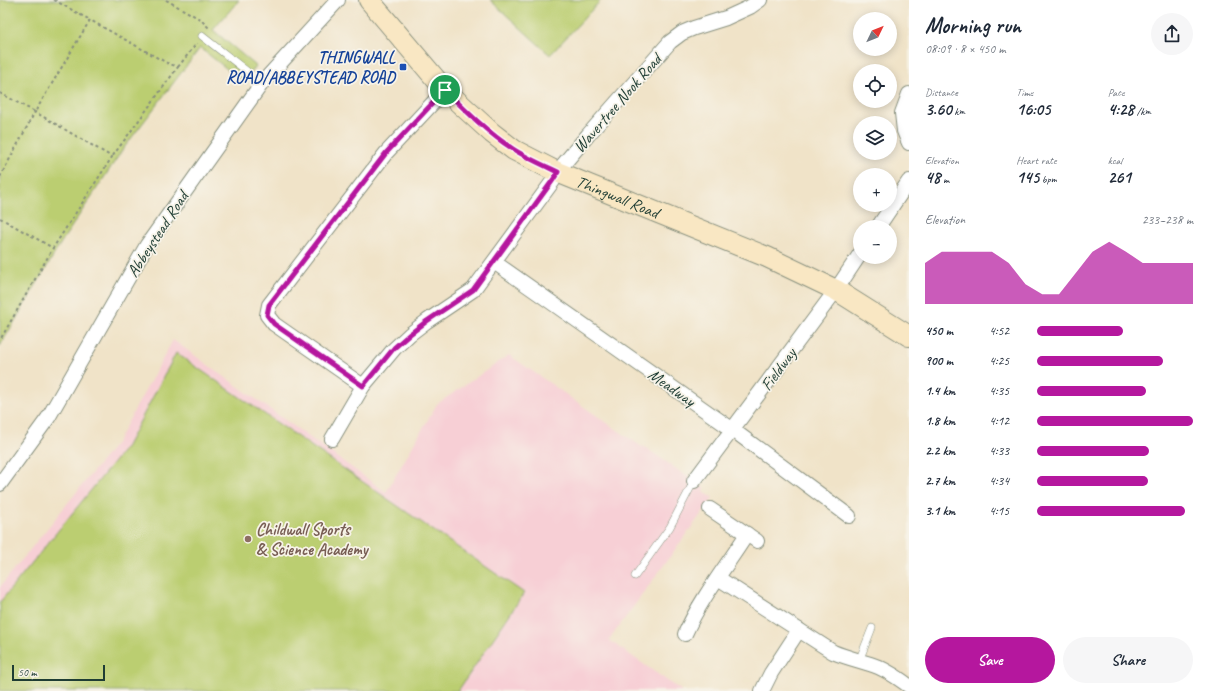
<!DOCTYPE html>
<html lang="en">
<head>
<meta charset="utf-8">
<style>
	body { margin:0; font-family:Caveat,sans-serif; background:#f6f6f7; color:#1f2937; height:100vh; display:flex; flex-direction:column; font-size:15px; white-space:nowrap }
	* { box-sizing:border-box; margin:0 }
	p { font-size:13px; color:#747a83 }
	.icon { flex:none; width:22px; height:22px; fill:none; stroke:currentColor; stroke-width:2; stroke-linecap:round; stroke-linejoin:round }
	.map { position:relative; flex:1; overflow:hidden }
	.panel { display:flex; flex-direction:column; background:#fff; width:300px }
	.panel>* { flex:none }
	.needle { width:26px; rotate:47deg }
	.fabs { position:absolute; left:853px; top:12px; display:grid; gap:8px }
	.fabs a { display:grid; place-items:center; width:44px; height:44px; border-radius:50%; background:#fff; box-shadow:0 2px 10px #0003; font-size:20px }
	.scale { position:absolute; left:12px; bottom:10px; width:93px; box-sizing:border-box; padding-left:4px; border:2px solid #1f3d34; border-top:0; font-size:11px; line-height:14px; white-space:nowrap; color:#1f3d34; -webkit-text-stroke:3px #f7f3e8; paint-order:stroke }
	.pin { position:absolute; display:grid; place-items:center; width:34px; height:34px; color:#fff; margin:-17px; border:2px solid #fff; border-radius:50%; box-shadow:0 1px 4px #0007 }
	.round { display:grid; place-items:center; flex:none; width:42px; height:42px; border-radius:21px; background:#f6f6f7 }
	.overview { display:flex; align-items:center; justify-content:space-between; height:68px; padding:0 16px }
	h1 { font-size:22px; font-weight:700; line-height:30px }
	.metrics { display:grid; grid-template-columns:repeat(3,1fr); gap:6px; height:68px; padding:4px 16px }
	.metrics div { display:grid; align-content:center }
	.metrics b { font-size:17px; font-weight:700 }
	.metrics small { font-size:11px; font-weight:400 }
	.metrics p { font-size:11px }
	.chart { height:112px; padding:8px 16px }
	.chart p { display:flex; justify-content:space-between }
	.chart svg { width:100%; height:72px; margin-top:4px; fill:#b5179e; opacity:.7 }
	.button { display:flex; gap:8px; margin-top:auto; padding:8px 16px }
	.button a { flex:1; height:46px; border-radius:24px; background:#b5179e; color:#fff; font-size:16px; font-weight:700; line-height:46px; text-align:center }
	.button a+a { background:#f6f6f7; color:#1f2937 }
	ul { padding:0 16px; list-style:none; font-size:13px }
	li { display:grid; grid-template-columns:64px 48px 1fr; align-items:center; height:30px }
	li i { height:10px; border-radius:5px; background:#b5179e }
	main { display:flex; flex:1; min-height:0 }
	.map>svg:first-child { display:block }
	.built { fill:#f7cfd5 }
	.green { fill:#bbce71; stroke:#6d8652 }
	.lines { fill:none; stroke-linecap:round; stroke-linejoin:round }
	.lane-casing { stroke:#88907e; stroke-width:8 }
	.street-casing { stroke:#88907e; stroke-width:16 }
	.secondary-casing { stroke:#88907e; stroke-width:22 }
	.path { stroke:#88907e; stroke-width:2; stroke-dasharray:3 3; stroke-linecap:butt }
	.lane { stroke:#fff; stroke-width:7 }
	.street { stroke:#fff; stroke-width:14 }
	.secondary { stroke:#f9e7c3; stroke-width:20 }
	.route-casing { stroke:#fff; stroke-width:8 }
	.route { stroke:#b5179e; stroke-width:5 }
	.transit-dot { fill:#1a4fb4; stroke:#f7f3e8; stroke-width:1.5 }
	.education-dot { fill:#8d6e63; stroke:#f7f3e8; stroke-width:1.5 }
	.labels { text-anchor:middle; stroke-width:3.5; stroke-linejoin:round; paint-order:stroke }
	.transit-label { font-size:17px; font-weight:bold; fill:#164399; stroke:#f7f3e8; text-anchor:end }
	.street-label { font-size:17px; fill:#1f3d34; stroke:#f7f3e8 }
	.education-label { font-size:17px; font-weight:bold; fill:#785e54; stroke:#f7f3e8; text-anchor:start }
</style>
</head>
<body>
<main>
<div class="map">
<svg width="909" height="691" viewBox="0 0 909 691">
	<rect width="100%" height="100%" fill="#f7f3e8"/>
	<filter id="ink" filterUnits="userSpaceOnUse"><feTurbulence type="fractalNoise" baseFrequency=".025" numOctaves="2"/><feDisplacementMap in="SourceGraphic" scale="8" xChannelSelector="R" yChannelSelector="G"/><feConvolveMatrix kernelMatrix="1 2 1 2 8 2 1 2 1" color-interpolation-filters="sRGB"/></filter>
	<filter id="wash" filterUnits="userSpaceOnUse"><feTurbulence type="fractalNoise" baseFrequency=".012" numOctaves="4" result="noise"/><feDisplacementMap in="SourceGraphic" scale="16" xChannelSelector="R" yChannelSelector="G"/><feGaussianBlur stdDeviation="0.9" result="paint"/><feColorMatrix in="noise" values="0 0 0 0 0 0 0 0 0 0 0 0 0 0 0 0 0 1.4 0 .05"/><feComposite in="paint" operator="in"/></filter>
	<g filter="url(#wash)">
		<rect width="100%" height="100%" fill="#f0e3c8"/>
		<polygon class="built" points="173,340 386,492 437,404 509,355 642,447 643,446 704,488 703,491 713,498 609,640 682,691 0,691 0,587 117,442"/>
		<g class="green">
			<polygon points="0,0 239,0 213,30 256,66 244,82 200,48 123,149 62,241 0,346"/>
			<polygon points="490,0 601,0 550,55"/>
			<polygon points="176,353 524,593 458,691 0,691 0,602 127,446"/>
		</g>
	</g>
	<g filter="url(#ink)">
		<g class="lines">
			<defs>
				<g id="lane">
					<polyline points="202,36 262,83"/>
					<polyline points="635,576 670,527 694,481"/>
					<polyline points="859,661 872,628"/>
				</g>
				<g id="street">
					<polyline points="909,94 902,113 904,131 909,143"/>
					<polyline points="878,227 909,181"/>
					<polyline points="494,262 733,430 849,516"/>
					<polyline points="363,386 274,324 267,315 269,305 386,153 445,90"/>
					<polyline points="332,439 363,386 394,349 410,334 427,321 473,290 553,181 557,172 588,135 670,42 682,33 694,28 726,18 750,7 760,0"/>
					<polyline points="694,481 836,290 860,254"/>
					<polyline points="0,484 48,418 147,245 262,83 338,0"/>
					<polyline points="710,509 757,541"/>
					<path d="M 718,578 L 833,652 C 845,657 857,660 870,664 C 884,668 897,677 909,686"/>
					<path d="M 685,634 C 701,598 726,567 747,534"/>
					<polyline points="762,691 771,673 799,630"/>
				</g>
				<g id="secondary">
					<path id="s1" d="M 369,0 L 445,90 L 492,133 L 514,150 L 557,172 L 767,257 L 836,290 L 909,336"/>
				</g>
			</defs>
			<use href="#lane" class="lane-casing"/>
			<use href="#street" class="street-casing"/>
			<use href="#secondary" class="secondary-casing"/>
			<g class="path">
				<polyline points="54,0 90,20"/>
				<polyline points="166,0 200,19 210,29"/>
				<polyline points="178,67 197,43"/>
				<polyline points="0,93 35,112 90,20 167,63 178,67 112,157"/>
				<polyline points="0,177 35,112 112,157 53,248 0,340"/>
				<polyline points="0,218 53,248"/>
			</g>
			<use href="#lane" class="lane"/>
			<use href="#street" class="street"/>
			<use href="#secondary" class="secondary"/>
		</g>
	</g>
	<g class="lines" filter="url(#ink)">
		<defs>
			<path id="route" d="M 445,90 C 466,111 488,133 513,149 C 527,158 543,165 558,172 L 553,180 L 473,290 L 427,321 L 410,334 L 394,348 L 363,386 L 274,324 L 267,315 L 269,305 L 386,153 Z"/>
		</defs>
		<use href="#route" class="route-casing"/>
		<use href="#route" class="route"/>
	</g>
	<rect class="transit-dot" x="399" y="63" width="8" height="8" rx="2"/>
	<circle class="education-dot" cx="248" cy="539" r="4"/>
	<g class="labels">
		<g class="transit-label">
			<text x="395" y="63">THINGWALL<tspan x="395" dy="20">ROAD/ABBEYSTEAD ROAD</tspan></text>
		</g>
		<g class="street-label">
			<text transform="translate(617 103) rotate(-49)" y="6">Wavertree Nook Road</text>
			<text dy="6" stroke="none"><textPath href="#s1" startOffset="323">Thingwall Road</textPath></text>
			<text transform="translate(157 234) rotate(-57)" y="6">Abbeystead Road</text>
			<text transform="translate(778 369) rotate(-54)" y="6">Fieldway</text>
			<text transform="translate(672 387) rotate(35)" y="6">Meadway</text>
		</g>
		<g class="education-label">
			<text x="256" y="535">Childwall Sports<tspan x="256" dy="20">&amp; Science Academy</tspan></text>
		</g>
	</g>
</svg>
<div class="fabs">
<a><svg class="needle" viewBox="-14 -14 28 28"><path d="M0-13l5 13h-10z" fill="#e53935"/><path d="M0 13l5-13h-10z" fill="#747a83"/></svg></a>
<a><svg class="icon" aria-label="locate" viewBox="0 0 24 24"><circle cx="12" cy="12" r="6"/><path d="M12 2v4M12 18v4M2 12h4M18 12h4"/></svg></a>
<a><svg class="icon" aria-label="layers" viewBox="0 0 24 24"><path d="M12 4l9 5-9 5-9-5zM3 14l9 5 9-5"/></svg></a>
<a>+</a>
<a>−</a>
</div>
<div class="scale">50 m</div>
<div class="pin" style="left:445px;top:90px;background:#1e9e55"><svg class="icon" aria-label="arrive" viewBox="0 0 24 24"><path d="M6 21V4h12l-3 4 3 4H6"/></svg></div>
</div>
<section class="panel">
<div class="overview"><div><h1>Morning run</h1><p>08:09 · 8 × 450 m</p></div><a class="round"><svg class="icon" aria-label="share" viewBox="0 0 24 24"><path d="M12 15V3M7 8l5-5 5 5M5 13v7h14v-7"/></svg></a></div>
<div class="metrics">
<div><p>Distance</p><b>3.60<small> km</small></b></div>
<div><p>Time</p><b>16:05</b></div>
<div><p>Pace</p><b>4:28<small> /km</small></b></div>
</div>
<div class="metrics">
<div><p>Elevation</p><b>48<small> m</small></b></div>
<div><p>Heart rate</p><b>145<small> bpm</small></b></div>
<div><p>kcal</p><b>261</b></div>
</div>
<div class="chart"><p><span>Elevation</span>233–238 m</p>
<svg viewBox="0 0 160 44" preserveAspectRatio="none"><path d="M0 44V19L10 12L20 12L30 12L40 12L50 19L60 32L70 38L80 38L90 25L100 12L110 6L120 12L130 19L140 19L150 19L160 19V44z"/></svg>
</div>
<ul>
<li><b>450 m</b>4:52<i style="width:55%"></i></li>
<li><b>900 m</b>4:25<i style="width:81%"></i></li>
<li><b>1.4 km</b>4:35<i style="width:70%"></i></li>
<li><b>1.8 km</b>4:12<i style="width:100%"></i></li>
<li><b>2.2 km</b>4:33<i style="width:72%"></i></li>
<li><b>2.7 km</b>4:34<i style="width:71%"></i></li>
<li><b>3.1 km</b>4:15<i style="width:95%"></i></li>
</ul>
<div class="button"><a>Save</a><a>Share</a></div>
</section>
</main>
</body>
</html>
